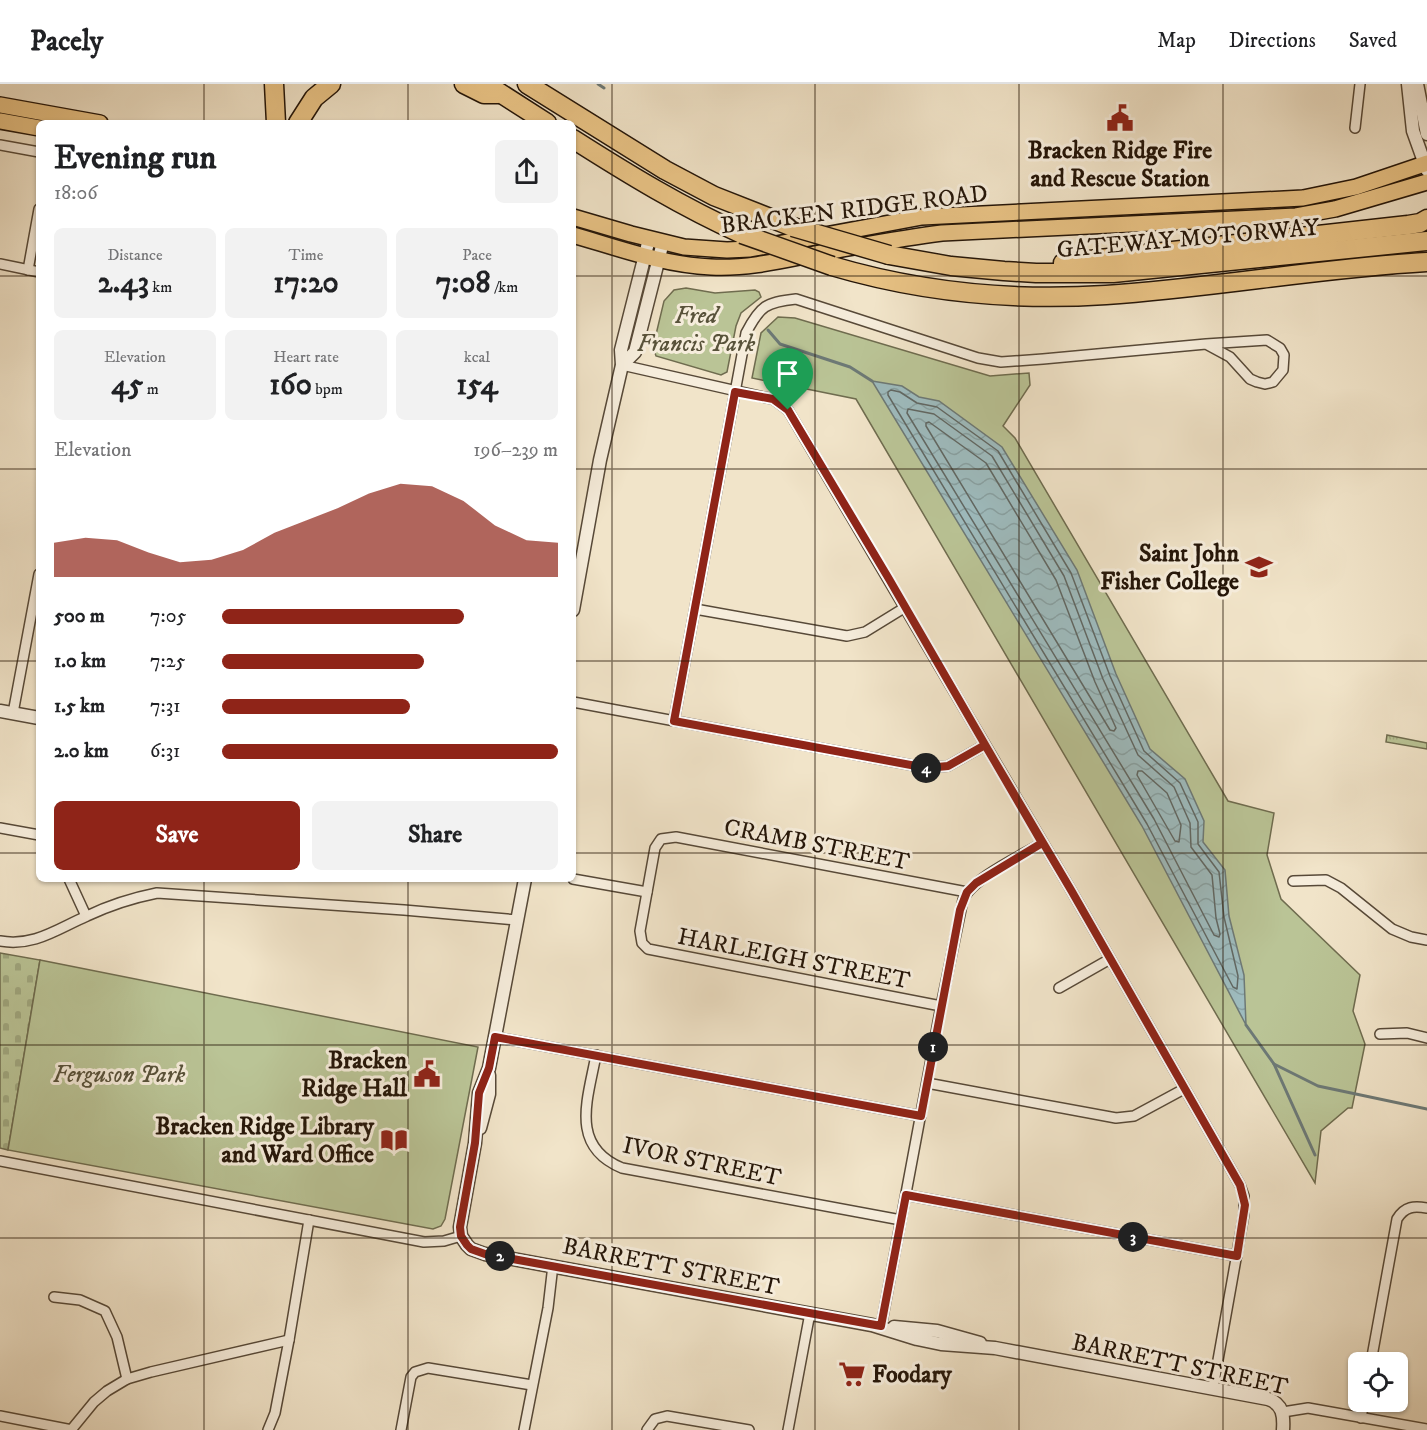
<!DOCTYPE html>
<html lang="en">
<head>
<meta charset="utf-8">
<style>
	body { margin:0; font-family:"IM FELL DW Pica",serif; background:#f2f2f2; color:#202124; height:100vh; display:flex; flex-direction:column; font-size:22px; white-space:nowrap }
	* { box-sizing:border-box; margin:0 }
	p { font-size:20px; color:#757577 }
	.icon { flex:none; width:33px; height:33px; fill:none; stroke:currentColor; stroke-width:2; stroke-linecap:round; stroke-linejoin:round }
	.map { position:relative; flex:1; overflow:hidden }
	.panel { position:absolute; left:36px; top:36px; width:540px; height:762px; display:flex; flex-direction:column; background:#fff; border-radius:9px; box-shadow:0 2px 4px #0004 }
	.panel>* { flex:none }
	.tools { position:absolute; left:1348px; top:1268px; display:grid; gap:12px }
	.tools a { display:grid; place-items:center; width:60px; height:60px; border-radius:9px; background:#fff; box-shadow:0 2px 4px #0004; font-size:30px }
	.pin { position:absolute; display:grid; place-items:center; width:51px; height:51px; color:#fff; margin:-62px -26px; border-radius:50% 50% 50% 0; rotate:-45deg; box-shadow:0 0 6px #0007 }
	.pin .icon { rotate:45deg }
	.km { position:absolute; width:30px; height:30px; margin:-15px; border-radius:50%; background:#222; color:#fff; font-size:16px; line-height:30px; text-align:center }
	.round { display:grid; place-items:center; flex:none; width:63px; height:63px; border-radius:9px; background:#f2f2f2 }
	.summary { display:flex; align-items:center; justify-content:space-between; height:102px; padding:0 18px }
	h1 { font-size:33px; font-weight:700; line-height:45px }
	.stats { display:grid; grid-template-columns:repeat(3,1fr); gap:9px; height:102px; padding:6px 18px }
	.stats div { display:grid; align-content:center; border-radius:9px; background:#f2f2f2; text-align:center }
	.stats b { font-size:30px; font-weight:700 }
	.stats small { font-size:16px; font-weight:400 }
	.stats p { font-size:16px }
	.chart { height:168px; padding:12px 18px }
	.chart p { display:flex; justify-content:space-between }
	.chart svg { width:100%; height:108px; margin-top:6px; fill:#8f2418; opacity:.7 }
	.cta { display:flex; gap:12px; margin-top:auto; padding:12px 18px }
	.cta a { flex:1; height:69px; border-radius:9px; background:#8f2418; color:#fff; font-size:24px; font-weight:700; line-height:69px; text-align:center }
	.cta a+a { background:#f2f2f2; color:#202124 }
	ul { padding:0 18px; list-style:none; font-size:20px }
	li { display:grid; grid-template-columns:96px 72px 1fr; align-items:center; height:45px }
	li i { height:15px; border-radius:8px; background:#8f2418 }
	header { display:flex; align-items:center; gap:36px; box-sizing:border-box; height:84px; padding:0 30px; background:#fff; border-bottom:2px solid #e0e0e0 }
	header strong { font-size:28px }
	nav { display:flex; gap:33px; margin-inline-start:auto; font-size:21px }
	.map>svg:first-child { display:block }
	.grass { fill:url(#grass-tufts); stroke:#6f6c4f; stroke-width:1.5 }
	.cemetery { fill:url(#cemetery-stones); stroke:#6f6c4f; stroke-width:1.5 }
	.park { fill:#bac496; stroke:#6f6c4f; stroke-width:1.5 }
	.water { fill:url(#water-waves); stroke:#6d7976; stroke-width:1.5 }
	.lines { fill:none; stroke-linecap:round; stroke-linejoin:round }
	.shore { stroke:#616864; stroke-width:1.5 }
	.stream { stroke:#6d7976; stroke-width:3 }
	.minor-casing { stroke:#574938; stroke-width:12 }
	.tertiary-casing { stroke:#574938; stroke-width:15 }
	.primary-casing { stroke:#241508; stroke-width:18 }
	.motorway-casing { stroke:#241508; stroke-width:21 }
	.minor { stroke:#f6eddc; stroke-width:9 }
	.tertiary { stroke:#f6eddc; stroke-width:12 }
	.primary { stroke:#e8c284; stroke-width:15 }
	.motorway { stroke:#e8c284; stroke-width:18 }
	.motorway-bridge-casing { stroke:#241508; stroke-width:21; stroke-linecap:butt }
	.motorway-bridge { stroke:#e8c284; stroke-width:18 }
	.route-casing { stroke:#fff; stroke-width:12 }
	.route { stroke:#8f2418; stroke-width:8 }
	.grid { fill:none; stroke:#241508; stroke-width:1.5; stroke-opacity:0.55 }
	.labels { text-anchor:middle; stroke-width:6; stroke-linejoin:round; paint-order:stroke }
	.poi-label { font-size:24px; font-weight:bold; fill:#241508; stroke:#f6eddc; text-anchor:end }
	.street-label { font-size:24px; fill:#241508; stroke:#f6eddc }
	.park-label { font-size:24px; font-style:italic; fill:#58523a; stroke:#f6eddc }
</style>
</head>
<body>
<header>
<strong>Pacely</strong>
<nav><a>Map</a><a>Directions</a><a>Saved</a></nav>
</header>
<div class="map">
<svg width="1427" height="1346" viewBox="0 0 1427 1346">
	<defs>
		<pattern id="grass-tufts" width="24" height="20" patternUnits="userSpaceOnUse" patternTransform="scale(1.5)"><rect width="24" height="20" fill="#bac496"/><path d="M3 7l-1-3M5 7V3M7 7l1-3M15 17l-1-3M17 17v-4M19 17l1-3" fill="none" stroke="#a0a880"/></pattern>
		<pattern id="cemetery-stones" width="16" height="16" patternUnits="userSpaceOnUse" patternTransform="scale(1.5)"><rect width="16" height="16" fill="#bac496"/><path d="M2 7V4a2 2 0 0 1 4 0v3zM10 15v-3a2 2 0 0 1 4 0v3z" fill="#a0a880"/></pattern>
		<pattern id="water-waves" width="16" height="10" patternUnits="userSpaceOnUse" patternTransform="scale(1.5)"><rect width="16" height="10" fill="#9ebcbf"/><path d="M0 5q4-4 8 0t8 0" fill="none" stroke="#88a1a3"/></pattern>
	</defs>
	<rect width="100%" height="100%" fill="#f1e4c9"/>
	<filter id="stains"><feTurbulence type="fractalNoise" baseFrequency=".00333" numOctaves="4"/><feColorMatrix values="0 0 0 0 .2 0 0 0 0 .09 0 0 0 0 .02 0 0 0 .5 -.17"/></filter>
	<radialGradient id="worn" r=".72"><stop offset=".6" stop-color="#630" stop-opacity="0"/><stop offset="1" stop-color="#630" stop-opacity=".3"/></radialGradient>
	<polygon class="grass" points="1387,651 1427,659 1427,665 1386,658"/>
	<polygon class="cemetery" points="0,869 40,876 8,1066 0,1064"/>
	<g class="park">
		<polygon points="686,204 715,209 755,206 759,208 761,213 741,229 736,242 727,288 721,291 656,272 653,263 664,217 674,206"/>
		<polygon points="778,233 795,234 990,292 1029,289 1030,301 1003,342 1015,354 1228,717 1274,729 1267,771 1281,815 1360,891 1353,927 1365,960 1352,1024 1348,1024 1321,1047 1315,1099 856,315 752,294 761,249"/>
		<polygon points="40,876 478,963 445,1135 441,1142 433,1145 8,1066"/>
	</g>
	<polygon class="water" points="872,297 902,302 919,313 939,317 1002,363 1077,486 1116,590 1150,665 1185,695 1204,737 1203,758 1225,786 1229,832 1244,891 1246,941 1142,742"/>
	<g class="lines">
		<g class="shore">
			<polygon points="891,306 900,308 917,319 937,323 998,367 1071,489 1110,592 1144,667 1180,699 1198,738 1198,760 1219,788 1224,833 1238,892 1237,905 1233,903 1147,740 888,311 888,308"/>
			<polygon points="908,325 934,330 992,372 1064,492 1103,595 1138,671 1174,703 1190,739 1191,763 1212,791 1216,834 1220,850 1219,853 1214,851 1154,735 907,329"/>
			<polygon points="929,338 986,379 1056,496 1095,598 1116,644 1114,647 1110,646 926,342 926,339"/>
			<polygon points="1138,687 1142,687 1167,709 1181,741 1179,758 1175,757 1137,691"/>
		</g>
		<g class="stream">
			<polyline points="598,0 604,4"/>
			<polyline points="768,246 780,260 850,283 872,297"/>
			<polyline points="1246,941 1274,980 1315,1071"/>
			<polyline points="1274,980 1318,1002 1427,1025"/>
		</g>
		<defs>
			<g id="minor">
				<polyline points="1355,44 1360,0"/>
				<polyline points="0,61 39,68"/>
				<polyline points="0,180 39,188"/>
				<polyline points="28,186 39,125"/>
				<polyline points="622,281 763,313 773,315 788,326 1071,806 1240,1101 1244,1112 1244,1130 1213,1304"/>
				<polyline points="695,525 847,552 865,548 904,524"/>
				<polyline points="573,618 927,684 948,682 985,661"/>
				<polyline points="13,629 39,490"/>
				<path d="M 674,637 L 746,249 C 760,222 766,218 796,215 L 978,274 L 1001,278 L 1043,275 L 1206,260 L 1267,256 L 1280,264 L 1284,271 L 1283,286 L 1273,298 L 1265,300 L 1257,298 L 1250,295 L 1230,273 L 1206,260"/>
				<polyline points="0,744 39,751"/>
				<polyline points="69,795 86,832"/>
				<polyline points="573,795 647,808"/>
				<polyline points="1293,797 1326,796 1341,804 1392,845 1411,853 1427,856"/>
				<path d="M 0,857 C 34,863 57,845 87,832 C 110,821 132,814 157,809 L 404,826 L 517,836"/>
				<polyline points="1059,904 1110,875"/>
				<polyline points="941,922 648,865 642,859 640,847 655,764 661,755 676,753 967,808"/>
				<polyline points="1380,950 1407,949 1427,954"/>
				<polyline points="495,953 921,1032"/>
				<path d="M 596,971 C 588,1015 569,1062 622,1084 L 901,1136"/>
				<polyline points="927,999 1116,1034 1134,1032 1184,1005"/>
				<polyline points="0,1077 424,1158 444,1157 461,1152"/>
				<polyline points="906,1111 1237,1172"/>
				<polyline points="54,1213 80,1216 105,1227 117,1253 127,1295"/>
				<path d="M 881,1243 L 941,922 L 963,816 C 972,794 1021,772 1042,759"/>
				<path d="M 1371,1278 L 1397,1135 C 1405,1122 1414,1122 1427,1124"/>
				<polyline points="1283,1328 1308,1324 1427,1345"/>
				<polyline points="0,1332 72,1346"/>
				<polyline points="1361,1334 1364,1317"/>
				<polyline points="71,1346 94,1318 107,1307 127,1295 151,1288 289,1256"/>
				<polyline points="268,1346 275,1329 289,1256 309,1136"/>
				<polyline points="401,1346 411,1293 415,1288 428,1284 532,1301"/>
				<polyline points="524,1346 548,1224 553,1181"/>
				<polyline points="647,1346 655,1335 667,1332 749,1346"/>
				<polyline points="788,1346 810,1229"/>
			</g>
			<g id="tertiary">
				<polyline points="1408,0 1413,47 1427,86"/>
				<polyline points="1417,0 1427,50"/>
				<polyline points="622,281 635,268 663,158"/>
				<polyline points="573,526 600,376 622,281 621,266 649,155"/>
				<polyline points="0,627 39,634"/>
				<path d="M 525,795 L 489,984 L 479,1009 L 475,1059 L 460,1143 L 461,1152 L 467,1161 L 471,1165 L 485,1170 L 872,1241 L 917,1255 L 941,1260 L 995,1264 L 1268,1315 C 1283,1320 1284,1332 1283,1346"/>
				<polyline points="480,1044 489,1010 489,991"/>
				<polyline points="894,1243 937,1247 980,1259"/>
			</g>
			<g id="primary">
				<polyline points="0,21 100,39"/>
				<polyline points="0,37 39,44"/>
				<polyline points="573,133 631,150 684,163 727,166 750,165 922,133 1303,114 1356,103 1427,79"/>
				<path d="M 573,151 C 618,164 664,181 711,183 C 748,185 784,176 820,169 C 861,162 901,154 942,149 L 1296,132 L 1335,125 L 1427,98"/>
			</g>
			<g id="motorway">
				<polyline points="274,0 276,39"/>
				<polyline points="464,0 484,10 498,10"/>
				<polyline points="486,0 547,39"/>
				<polyline points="527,0 665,86 714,112 793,143"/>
				<polyline points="298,39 314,14 331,0"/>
				<path d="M 573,55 C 628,90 682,123 742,150"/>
				<polyline points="889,171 951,182 1004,187 1036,189 1113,189 1427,157"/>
				<polyline points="1063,179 1408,141 1420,139 1427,135"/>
				<path d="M 832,182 C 920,208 1014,217 1106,211 C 1213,204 1320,184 1427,178"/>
			</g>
		</defs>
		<use href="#minor" class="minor-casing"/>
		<use href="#tertiary" class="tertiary-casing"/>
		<use href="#primary" class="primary-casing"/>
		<use href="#motorway" class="motorway-casing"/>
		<use href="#minor" class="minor"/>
		<use href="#tertiary" class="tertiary"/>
		<use href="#primary" class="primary"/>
		<use href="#motorway" class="motorway"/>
		<defs>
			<g id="motorway-bridge">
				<polyline points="793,143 889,171"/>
				<polyline points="742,150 832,182"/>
			</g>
		</defs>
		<use href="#motorway-bridge" class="motorway-bridge-casing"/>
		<use href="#motorway-bridge" class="motorway-bridge"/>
	</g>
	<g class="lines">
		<defs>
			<polyline id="route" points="788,326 889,495 1042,759 976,799 967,808 960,826 921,1032 495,953 489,984 479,1009 475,1059 460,1143 461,1152 467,1161 471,1165 485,1170 881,1242 906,1111 1237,1172 1245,1121 1240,1101 1071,806 985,661 948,682 927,684 674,637 735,308 773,315 788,326"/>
		</defs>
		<use href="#route" class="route-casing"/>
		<use href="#route" class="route"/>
	</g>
	<path class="grid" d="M 204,0 L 204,39M 408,0 L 408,39M 612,0 L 612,1346M 815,0 L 815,1346M 1019,0 L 1019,1346M 1223,0 L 1223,1346M 0,192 L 39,192M 573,192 L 1427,192M 0,385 L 39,385M 573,385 L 1427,385M 0,577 L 39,577M 573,577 L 1427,577M 0,769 L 39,769M 573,769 L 1427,769M 204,795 L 204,1346M 408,795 L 408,1346M 0,961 L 1427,961M 0,1154 L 1427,1154"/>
	<defs>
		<symbol id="civic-bare" viewBox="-9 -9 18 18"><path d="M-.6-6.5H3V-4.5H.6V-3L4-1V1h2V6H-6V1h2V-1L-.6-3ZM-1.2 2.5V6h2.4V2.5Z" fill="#8f2418" stroke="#f6eddc" stroke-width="2.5" paint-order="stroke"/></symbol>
		<symbol id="school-bare" viewBox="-9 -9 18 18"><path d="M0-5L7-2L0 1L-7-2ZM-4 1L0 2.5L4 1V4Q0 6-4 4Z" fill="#8f2418" stroke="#f6eddc" stroke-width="2.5" paint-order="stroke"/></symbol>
		<symbol id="library-bare" viewBox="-9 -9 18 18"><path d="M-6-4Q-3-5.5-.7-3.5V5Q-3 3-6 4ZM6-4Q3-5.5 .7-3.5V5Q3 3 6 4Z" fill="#8f2418" stroke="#f6eddc" stroke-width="2.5" paint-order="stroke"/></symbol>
		<symbol id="supermarket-bare" viewBox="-9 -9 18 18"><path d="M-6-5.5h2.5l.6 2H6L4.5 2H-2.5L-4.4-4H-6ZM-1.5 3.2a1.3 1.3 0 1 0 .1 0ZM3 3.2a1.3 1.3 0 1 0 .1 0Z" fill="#8f2418" stroke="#f6eddc" stroke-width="2.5" paint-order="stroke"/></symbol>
	</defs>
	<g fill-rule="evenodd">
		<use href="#civic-bare" x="1101" y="15" width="38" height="38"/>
		<use href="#school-bare" x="1240" y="464" width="38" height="38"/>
		<use href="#civic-bare" x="408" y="971" width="38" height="38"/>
		<use href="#library-bare" x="375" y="1037" width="38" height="38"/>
		<use href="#supermarket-bare" x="833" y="1271" width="38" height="38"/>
	</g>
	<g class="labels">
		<g class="poi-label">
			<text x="1120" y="74" text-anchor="middle">Bracken Ridge Fire<tspan x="1120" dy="28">and Rescue Station</tspan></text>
			<text x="1239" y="477">Saint John<tspan x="1239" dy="28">Fisher College</tspan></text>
			<text x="407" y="984">Bracken<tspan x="407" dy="28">Ridge Hall</tspan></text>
			<text x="374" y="1050">Bracken Ridge Library<tspan x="374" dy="28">and Ward Office</tspan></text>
			<text x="872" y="1298" text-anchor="start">Foodary</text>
		</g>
		<g class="street-label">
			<text transform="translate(854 125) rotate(-7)" y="8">BRACKEN RIDGE ROAD</text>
			<text transform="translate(1188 154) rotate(-5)" y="8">GATEWAY MOTORWAY</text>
			<text transform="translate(817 760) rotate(11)" y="8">CRAMB STREET</text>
			<text transform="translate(794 874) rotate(11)" y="8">HARLEIGH STREET</text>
			<text transform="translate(702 1077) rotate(12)" y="8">IVOR STREET</text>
			<text transform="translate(671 1182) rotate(11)" y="8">BARRETT STREET</text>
			<text transform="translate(1180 1280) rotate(12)" y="8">BARRETT STREET</text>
		</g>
		<g class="park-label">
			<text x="696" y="239">Fred<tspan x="696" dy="28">Francis Park</tspan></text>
			<text x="119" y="998">Ferguson Park</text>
		</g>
	</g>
	<rect width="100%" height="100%" filter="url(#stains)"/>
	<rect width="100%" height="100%" fill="url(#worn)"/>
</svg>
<div class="tools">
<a><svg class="icon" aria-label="locate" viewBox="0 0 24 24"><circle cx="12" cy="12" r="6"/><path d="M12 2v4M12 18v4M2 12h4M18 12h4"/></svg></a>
</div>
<div class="pin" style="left:788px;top:326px;background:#1e9e55"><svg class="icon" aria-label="arrive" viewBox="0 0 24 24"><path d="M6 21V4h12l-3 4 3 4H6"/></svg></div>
<b class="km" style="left:933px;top:963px">1</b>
<b class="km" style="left:500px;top:1172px">2</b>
<b class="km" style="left:1133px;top:1153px">3</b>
<b class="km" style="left:926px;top:684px">4</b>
<section class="panel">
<div class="summary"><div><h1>Evening run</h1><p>18:06</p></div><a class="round"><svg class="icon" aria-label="share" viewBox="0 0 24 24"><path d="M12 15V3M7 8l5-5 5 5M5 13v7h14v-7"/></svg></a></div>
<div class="stats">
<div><p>Distance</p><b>2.43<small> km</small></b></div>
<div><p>Time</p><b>17:20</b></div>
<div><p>Pace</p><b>7:08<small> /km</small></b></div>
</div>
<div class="stats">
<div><p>Elevation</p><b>45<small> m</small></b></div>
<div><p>Heart rate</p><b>160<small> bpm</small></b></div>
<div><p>kcal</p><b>154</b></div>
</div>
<div class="chart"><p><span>Elevation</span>196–239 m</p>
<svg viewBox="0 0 160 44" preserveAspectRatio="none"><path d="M0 44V30L10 28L20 29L30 34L40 38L50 37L60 33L70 26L80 21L90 16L100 10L110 6L120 7L130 13L140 23L150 29L160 30V44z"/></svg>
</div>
<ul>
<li><b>500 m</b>7:05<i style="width:72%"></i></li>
<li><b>1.0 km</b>7:25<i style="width:60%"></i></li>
<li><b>1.5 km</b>7:31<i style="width:56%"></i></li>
<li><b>2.0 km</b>6:31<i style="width:100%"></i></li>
</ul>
<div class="cta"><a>Save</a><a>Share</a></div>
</section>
</div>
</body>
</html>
